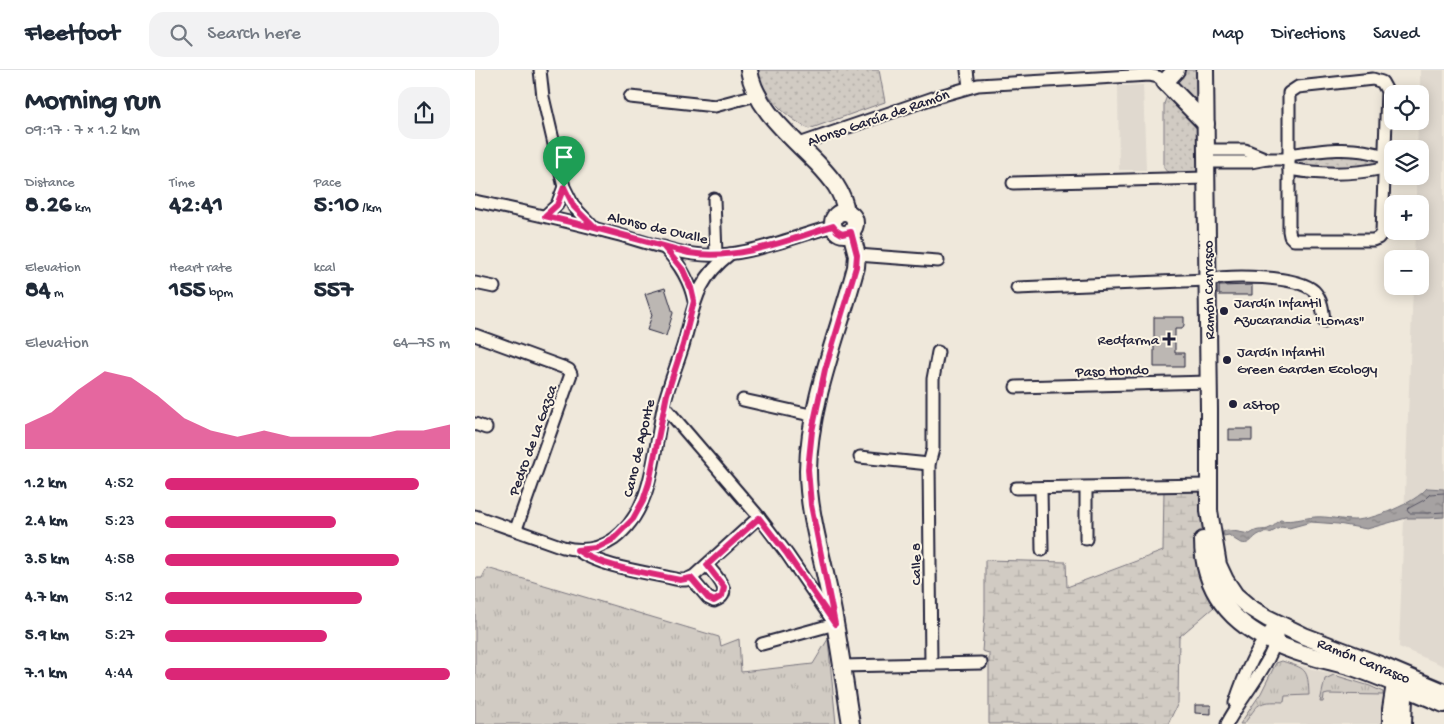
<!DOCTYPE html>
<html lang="en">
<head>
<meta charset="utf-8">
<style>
	body { margin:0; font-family:"Gochi Hand",sans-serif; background:#f2f2f3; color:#1f2937; height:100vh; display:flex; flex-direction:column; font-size:19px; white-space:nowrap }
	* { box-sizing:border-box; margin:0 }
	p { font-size:16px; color:#747a83 }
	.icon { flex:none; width:28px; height:28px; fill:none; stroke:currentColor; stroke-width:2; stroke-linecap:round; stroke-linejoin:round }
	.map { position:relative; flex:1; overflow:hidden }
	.side { display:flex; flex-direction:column; background:#fff; width:475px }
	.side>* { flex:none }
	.buttons { position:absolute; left:909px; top:15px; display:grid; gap:10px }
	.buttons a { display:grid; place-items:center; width:45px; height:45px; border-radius:10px; background:#fff; box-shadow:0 2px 12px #0003; font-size:25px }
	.pin { position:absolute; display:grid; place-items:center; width:42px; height:42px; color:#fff; margin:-51px -21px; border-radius:50% 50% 50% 0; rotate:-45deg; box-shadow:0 0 5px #0007 }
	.pin .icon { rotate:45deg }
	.round { display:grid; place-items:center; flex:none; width:52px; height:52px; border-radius:15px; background:#f2f2f3 }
	.summary { display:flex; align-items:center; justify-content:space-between; height:85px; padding:0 25px }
	h1 { font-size:28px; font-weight:800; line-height:38px }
	.metrics { display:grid; grid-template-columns:repeat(3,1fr); gap:8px; height:85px; padding:5px 25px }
	.metrics div { display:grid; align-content:center }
	.metrics b { font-size:25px; font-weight:800 }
	.metrics small { font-size:14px; font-weight:400 }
	.metrics p { font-size:14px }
	.chart { height:140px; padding:10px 25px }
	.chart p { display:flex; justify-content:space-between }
	.chart svg { width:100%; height:90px; margin-top:5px; fill:#db2777; opacity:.7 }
	ul { padding:0 25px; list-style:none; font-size:16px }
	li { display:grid; grid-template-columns:80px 60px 1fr; align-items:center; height:38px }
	li i { height:12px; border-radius:6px; background:#db2777 }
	header { display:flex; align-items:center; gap:30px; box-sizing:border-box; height:70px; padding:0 25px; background:#fff; border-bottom:1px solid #e0e1e3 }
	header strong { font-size:24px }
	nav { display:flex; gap:28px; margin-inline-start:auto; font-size:18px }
	.search { width:350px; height:45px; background:#f2f2f3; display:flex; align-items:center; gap:12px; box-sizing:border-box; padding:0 18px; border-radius:15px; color:#747a83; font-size:19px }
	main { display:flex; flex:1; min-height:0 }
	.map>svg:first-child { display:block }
	.built { fill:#e0d9cf }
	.grass { fill:url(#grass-tufts); stroke:#7a767f }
	.wetland { fill:url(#wetland-marsh); stroke:#7a767f }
	.park { fill:url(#park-dots); stroke:#7a767f }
	.water { fill:url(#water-ripples); stroke:#716f79 }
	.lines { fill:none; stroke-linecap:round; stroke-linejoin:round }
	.shore { stroke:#575564; stroke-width:1 }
	.building { fill:#bcb7b3; stroke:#22223b }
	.street-casing { stroke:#22223b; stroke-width:15 }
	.secondary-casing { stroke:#22223b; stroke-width:20 }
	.street { stroke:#fcf5e5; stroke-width:11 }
	.secondary { stroke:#fcf5e5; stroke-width:16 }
	.route-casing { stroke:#fff; stroke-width:10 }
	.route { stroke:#db2777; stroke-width:6 }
	.poi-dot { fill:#22223b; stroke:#fcf5e5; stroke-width:2 }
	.labels { text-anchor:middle; stroke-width:4; stroke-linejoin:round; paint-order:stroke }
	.street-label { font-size:15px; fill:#22223b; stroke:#fcf5e5 }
	.poi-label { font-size:15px; fill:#22223b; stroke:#fcf5e5; text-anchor:start }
</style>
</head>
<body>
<header>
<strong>Fleetfoot</strong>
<div class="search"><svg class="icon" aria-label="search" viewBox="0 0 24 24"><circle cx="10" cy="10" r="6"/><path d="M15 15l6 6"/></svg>Search here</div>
<nav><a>Map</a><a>Directions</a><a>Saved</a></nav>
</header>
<main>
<section class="side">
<div class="summary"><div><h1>Morning run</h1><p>09:17 · 7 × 1.2 km</p></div><a class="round"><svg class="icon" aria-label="share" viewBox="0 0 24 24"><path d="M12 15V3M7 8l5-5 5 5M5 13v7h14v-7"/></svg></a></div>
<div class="metrics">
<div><p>Distance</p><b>8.26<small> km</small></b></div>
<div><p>Time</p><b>42:41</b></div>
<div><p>Pace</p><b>5:10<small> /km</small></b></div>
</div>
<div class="metrics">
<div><p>Elevation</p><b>84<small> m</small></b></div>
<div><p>Heart rate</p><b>155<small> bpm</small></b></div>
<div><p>kcal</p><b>557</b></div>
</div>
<div class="chart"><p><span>Elevation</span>64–75 m</p>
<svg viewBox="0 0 160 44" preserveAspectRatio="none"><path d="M0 44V32L10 26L20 15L30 6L40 9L50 18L60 29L70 35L80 38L90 35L100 38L110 38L120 38L130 38L140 35L150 35L160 32V44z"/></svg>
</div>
<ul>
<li><b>1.2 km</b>4:52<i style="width:89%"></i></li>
<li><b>2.4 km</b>5:23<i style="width:60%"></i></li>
<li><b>3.5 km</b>4:58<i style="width:82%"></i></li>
<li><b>4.7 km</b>5:12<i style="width:69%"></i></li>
<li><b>5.9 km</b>5:27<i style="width:57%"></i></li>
<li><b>7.1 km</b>4:44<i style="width:100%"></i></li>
</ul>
</section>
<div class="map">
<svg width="969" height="654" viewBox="0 0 969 654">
	<defs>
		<pattern id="grass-tufts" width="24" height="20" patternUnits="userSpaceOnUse" patternTransform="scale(1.25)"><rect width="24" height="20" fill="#d1cbc3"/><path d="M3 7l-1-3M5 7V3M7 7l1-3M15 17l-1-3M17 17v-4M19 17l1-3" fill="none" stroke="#b3aea8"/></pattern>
		<pattern id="wetland-marsh" width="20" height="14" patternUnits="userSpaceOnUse" patternTransform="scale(1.25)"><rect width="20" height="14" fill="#d1cbc3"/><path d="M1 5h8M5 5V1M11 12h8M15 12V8" fill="none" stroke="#b3aea8"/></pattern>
		<pattern id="park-dots" width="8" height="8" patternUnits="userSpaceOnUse" patternTransform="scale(1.25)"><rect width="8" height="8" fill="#d1cbc3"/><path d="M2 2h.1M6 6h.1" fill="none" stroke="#b3aea8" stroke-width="1.8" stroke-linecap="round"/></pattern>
		<pattern id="water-ripples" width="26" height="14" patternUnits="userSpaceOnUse" patternTransform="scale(1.25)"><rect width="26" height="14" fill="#a6a2a2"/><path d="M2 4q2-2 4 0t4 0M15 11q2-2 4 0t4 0" fill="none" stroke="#878485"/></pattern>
	</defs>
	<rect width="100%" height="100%" fill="#efe8db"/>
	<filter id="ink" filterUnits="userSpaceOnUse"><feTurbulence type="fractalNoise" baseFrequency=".02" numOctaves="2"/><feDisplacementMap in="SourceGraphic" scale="10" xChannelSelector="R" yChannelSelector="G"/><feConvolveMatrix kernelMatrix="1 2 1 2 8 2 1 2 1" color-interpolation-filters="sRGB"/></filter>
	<g filter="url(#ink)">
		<g class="built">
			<polygon points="945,0 969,0 969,596 924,577 938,216 945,216 945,189 939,189 940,161 945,161 945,134 941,134 941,106 945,106 945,79 942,79 943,51 945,51"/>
			<polygon points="668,15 671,100 644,100 643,16"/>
			<polygon points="807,591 876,609 908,622 907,654 765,654 786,623 801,593"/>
		</g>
		<g class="grass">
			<polygon points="12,498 244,567 246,576 264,569 266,602 338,594 353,569 361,654 0,654 0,508 7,508"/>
			<path d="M 807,591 C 831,599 833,598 834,625 L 810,626 L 809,632 C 782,631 784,633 769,654 L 765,654 L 786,623 L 801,593 Z"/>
			<polygon points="859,605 895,616 908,622 908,625 853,624 849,625 848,632 845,632 850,609"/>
		</g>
		<polygon class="wetland" points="726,418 729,466 746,531 704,567 703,633 693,654 514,654 514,583 507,581 510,544 510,490 591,492 592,517 688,481 689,419"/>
		<g class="park">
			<path d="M 281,0 L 404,0 L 410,32 L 334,59 C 309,46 290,26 281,0 Z"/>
			<path d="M 711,0 L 725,0 L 724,103 C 714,103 694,108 689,98 L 689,34 C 693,21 702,10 711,0 Z"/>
			<polygon points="870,81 903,87 904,91 902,94 858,101 819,95 817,89"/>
		</g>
		<path class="water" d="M 952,418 L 969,419 L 969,447 L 954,448 L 931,448 L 892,459 L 863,454 L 836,452 L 814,458 L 806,457 L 795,463 C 773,459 780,487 754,465 L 749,466 L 748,462 L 752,460 L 775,464 C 784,457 788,462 795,458 C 799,457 802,452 805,450 C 818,452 828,448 840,447 C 853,446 866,450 879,450 C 898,450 940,433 952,418 Z"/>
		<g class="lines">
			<polyline class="shore" points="969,423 955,424 949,430 934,438 932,440 934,443 953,443 969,442"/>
		</g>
		<g class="building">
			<polygon points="777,215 777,225 744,225 744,216"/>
			<polygon points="190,218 198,243 191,266 172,260 177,245 170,224"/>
			<polygon points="679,247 709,247 709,255 707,259 700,259 700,283 709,283 709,297 679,297"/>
			<rect x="754" y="359" width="23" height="11"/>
			<polygon points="720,635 736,635 736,644 720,643"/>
		</g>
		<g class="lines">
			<defs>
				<g id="street">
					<polyline points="65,0 68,27 89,117 99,137 119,158"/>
					<polyline points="492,0 494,17"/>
					<polygon points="898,9 907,12 912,21 907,163 903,168 898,170 819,170 815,166 814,161 814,23 823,17"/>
					<polyline points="155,27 240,36 281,25"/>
					<polyline points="324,74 461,27 503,15 674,5 683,7 690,12"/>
					<polyline points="731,80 770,80 792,89"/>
					<path d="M 814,85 C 846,80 878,75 909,86"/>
					<polyline points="731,92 776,92 792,89 814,89"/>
					<path d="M 814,99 C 847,105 876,105 909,98"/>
					<polyline points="538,113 731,108"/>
					<polyline points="239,129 241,185"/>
					<path d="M 0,131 C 45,141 89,150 133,162 C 167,170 206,187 241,185 C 277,184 323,166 358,156"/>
					<polyline points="70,146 82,135 89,117"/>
					<path d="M 189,177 C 204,193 215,210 219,231"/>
					<polyline points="382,185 463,191"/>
					<polyline points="0,213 19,217"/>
					<path d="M 542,218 L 732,210 C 755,205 822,205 839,221 C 847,229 848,241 849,251"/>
					<polyline points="0,265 90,298 94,300 96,304 41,459"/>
					<polyline points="541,317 734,312"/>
					<polyline points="268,330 340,346"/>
					<polyline points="189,336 284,447 312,484 360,554 287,574"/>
					<polyline points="0,354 11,358"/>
					<polyline points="385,387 454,394"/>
					<polyline points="541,418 734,415"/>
					<polyline points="566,418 567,480"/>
					<polyline points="611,418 611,469"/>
					<path d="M 0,446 L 88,477 C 106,482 123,480 139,469 C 180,438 178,380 189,334 C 194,314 202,295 208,276 C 220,236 219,212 255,184"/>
					<path d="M 102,480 C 128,498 173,502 205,510 L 211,510 L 219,506 L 284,447"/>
					<path d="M 216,508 L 233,528 L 239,531 C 261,524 240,505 232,495"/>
					<polyline points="456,594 454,394 458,379 458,309 463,282"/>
					<polyline points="367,596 506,593"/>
					<path d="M 760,633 C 767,611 784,568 803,554"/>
					<path d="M 752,654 C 766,626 805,585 803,554"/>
				</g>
				<g id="secondary">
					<path d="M 274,0 C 280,39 316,66 342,93 C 356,108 368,121 371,142"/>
					<polyline points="701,0 690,12 731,54"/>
					<polyline points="730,0 734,339 734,441 743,495 750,510 760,525 774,537 792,548 829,566 905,595 969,622"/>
					<circle cx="369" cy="153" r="11"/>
					<path d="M 728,470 C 728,535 775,568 832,585 C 848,590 864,593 880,598 C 910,608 939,622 969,634"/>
					<path d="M 376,654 C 369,612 364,569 355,527 C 347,485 333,443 333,400 C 334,332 364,262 381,197 L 382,185 L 376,162"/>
					<polyline points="916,654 916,639 920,614"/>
					<polyline points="928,654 929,628 932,619"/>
				</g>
			</defs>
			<use href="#street" class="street-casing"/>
			<use href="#secondary" class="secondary-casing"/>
			<use href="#street" class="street"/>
			<use href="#secondary" class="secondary"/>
		</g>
	</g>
	<g class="lines" filter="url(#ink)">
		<defs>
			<path id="route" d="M 89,117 L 99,137 L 120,158 L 188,176 L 208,200 L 216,218 L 219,231 L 208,275 L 192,324 L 174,413 L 168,431 L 158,449 L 137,470 L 121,478 L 102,480 C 128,498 174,503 205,510 L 216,508 L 233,528 L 239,531 L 247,526 L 249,517 L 232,495 L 284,448 L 312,484 L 360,554 L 336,435 L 333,399 L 337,361 L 350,300 L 381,197 L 382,185 L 376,162 L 367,164 L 362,161 L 358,156 C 313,170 263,191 214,183 L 133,161 L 70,146 L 82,135 L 89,117"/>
		</defs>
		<use href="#route" class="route-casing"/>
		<use href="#route" class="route"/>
	</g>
	<g class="poi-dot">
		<circle cx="749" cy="241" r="5"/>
		<path d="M691.5 261.5h5v5h5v5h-5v5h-5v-5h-5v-5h5z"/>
		<circle cx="752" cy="290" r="5"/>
		<circle cx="758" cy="334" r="5"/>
	</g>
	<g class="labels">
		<g class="street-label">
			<text transform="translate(403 47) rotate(-19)" y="5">Alonso García de Ramón</text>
			<text transform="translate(183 157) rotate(13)" y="5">Alonso de Ovalle</text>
			<text transform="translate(733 220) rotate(-91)" y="5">Ramón Carrasco</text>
			<text transform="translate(637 300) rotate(-2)" y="5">Paso Hondo</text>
			<text transform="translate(57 370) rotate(-70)" y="5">Pedro de La Gazca</text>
			<text transform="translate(163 378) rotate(-77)" y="5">Cano de Aponte</text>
			<text transform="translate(440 494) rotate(-90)" y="5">Calle 8</text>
			<text transform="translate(889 590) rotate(22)" y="5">Ramón Carrasco</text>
		</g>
		<g class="poi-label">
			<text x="759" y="237">Jardín Infantil<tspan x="759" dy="17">Azucarandia "Lomas"</tspan></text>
			<text x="684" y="274" text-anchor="end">Redfarma</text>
			<text x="762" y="286">Jardín Infantil<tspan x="762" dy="17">Green Garden Ecology</tspan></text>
			<text x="768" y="339">aStop</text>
		</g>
	</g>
</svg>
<div class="buttons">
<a><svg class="icon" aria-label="locate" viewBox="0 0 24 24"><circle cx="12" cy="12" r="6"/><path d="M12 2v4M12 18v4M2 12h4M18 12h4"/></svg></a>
<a><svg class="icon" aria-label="layers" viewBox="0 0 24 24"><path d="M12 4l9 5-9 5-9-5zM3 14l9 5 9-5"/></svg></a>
<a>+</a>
<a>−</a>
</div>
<div class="pin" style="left:89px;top:117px;background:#1e9e55"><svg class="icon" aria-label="arrive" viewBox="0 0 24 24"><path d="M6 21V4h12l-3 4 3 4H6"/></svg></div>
</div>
</main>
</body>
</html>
